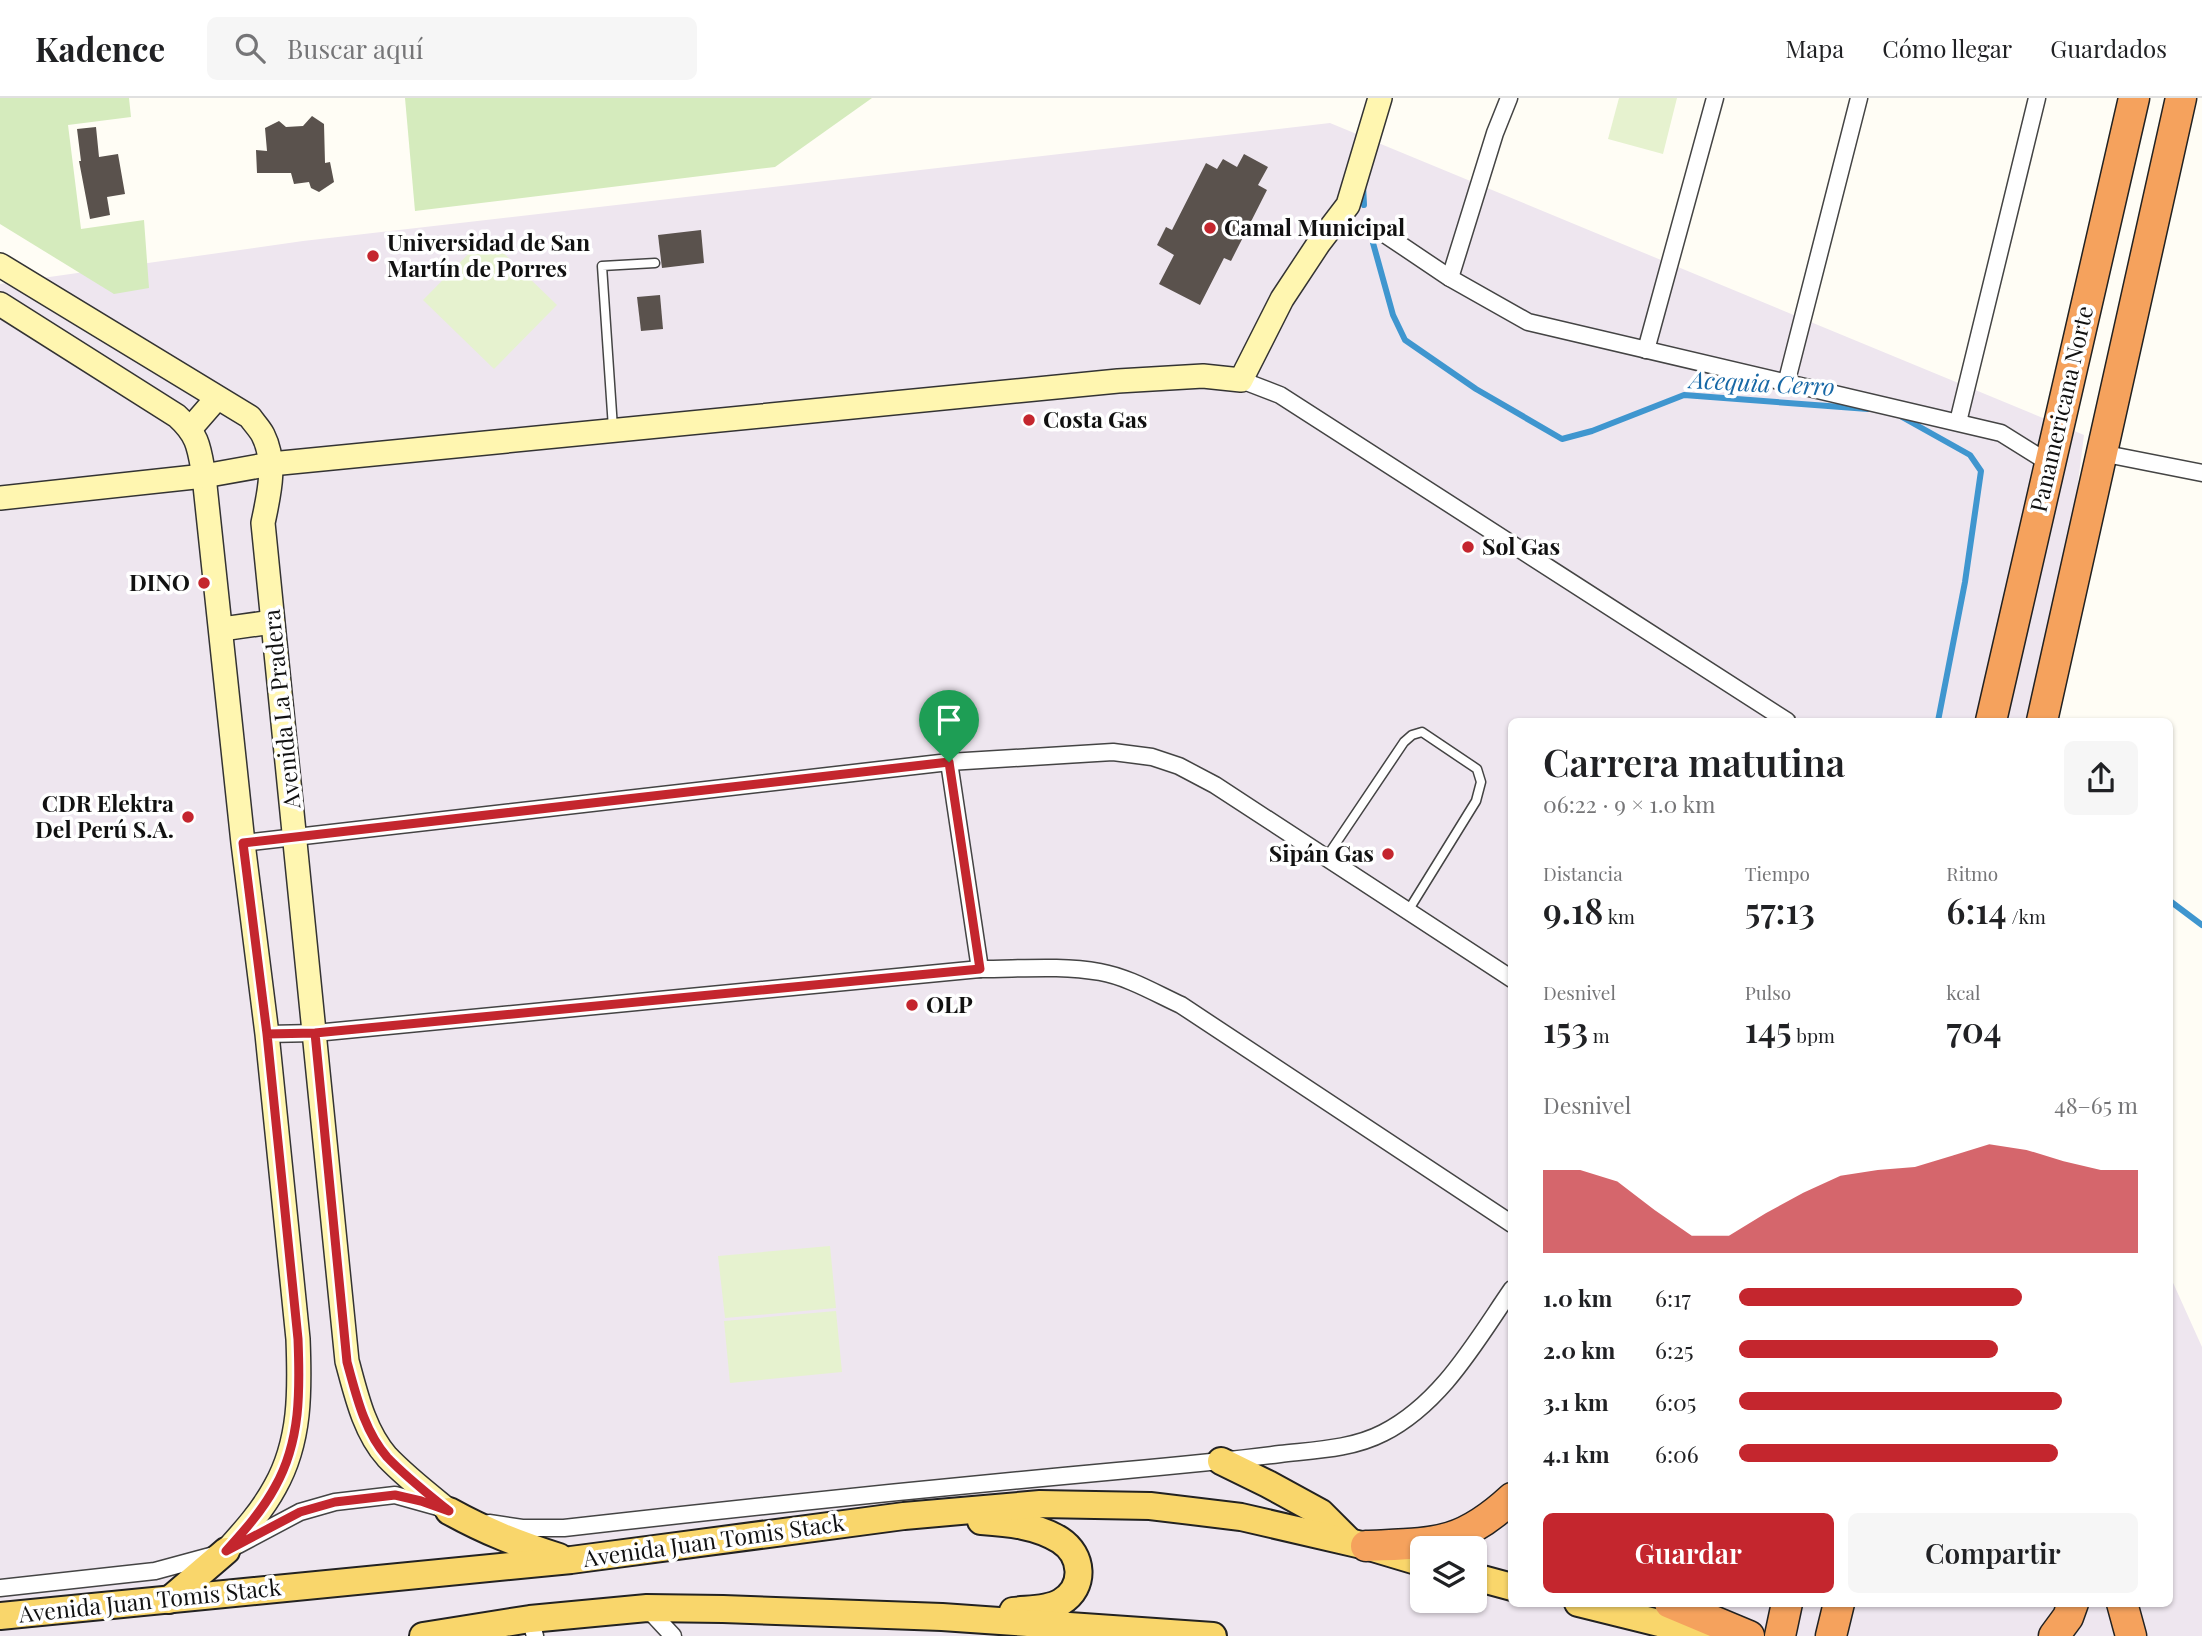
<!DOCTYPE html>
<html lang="es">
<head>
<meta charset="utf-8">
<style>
	body { margin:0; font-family:"Playfair Display",serif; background:#f6f6f6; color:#202124; height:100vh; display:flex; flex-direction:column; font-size:26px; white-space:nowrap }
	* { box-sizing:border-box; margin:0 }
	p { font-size:23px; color:#757577 }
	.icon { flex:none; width:38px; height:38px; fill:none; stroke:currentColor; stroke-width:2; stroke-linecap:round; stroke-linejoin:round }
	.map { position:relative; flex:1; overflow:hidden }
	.drawer { position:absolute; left:1508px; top:620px; width:665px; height:889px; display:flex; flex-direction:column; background:#fff; border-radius:10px; box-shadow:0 2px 5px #0004 }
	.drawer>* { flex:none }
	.tools { position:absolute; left:1410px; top:1438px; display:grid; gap:14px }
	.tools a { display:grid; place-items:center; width:77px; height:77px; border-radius:10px; background:#fff; box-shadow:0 2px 5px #0004; font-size:35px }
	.pin { position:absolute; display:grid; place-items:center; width:60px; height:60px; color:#fff; margin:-72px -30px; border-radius:50% 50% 50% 0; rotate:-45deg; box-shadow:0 0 7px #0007 }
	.pin .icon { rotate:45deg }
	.round { display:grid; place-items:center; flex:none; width:74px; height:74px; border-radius:10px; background:#f6f6f6 }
	.overview { display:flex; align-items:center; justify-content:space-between; height:119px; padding:0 35px }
	h1 { font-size:38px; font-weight:600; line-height:52px }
	.stats { display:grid; grid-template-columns:repeat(3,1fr); gap:10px; height:119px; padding:7px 35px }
	.stats div { display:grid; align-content:center }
	.stats b { font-size:35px; font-weight:600 }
	.stats small { font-size:19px; font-weight:400 }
	.stats p { font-size:19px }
	.chart { height:196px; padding:14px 35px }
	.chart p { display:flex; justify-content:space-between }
	.chart svg { width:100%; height:126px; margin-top:7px; fill:#c4262e; opacity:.7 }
	.action { display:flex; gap:14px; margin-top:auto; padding:14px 35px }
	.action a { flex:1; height:80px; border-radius:10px; background:#c4262e; color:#fff; font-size:28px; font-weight:600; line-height:80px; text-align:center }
	.action a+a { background:#f6f6f6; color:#202124 }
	ul { padding:0 35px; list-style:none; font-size:23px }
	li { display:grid; grid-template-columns:112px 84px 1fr; align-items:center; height:52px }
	li i { height:18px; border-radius:9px; background:#c4262e }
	header { display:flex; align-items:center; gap:42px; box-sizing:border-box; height:98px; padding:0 35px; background:#fff; border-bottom:2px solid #e0e0e0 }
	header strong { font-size:33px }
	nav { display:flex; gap:38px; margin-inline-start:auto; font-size:24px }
	.search { width:490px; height:63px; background:#f6f6f6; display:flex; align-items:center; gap:18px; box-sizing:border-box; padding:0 24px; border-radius:10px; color:#757577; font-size:26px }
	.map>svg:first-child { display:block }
	.industrial { fill:#eee6ef; fill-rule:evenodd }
	.green { fill:#d5ebbd }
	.pitch { fill:#e6f2cf }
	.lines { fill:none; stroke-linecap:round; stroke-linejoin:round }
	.stream { stroke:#3f96cf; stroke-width:6 }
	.building { fill:#5a524d }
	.lane-casing { stroke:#444; stroke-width:11 }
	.street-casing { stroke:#444; stroke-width:19 }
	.secondary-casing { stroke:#333; stroke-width:26 }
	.primary-casing { stroke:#222; stroke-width:30 }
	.highway-casing { stroke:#222; stroke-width:33 }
	.lane { stroke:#fff; stroke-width:8 }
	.street { stroke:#fff; stroke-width:16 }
	.secondary { stroke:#fff6b0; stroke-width:23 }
	.primary { stroke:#f9d66b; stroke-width:26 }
	.highway { stroke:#f5a25d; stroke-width:30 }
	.route-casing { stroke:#fff; stroke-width:14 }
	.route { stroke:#c4262e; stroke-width:9 }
	.poi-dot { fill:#c4262e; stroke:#fff; stroke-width:2.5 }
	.labels { text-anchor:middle; stroke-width:7; stroke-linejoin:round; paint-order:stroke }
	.poi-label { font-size:23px; font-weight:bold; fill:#111; stroke:#fff; text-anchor:start }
	.street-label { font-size:23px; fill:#111; stroke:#fff }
	.water-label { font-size:24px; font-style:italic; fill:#1768a6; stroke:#fff }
</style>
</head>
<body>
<header>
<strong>Kadence</strong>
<div class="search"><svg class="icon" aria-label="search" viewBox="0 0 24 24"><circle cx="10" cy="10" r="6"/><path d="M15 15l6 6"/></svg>Buscar aquí</div>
<nav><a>Mapa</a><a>Cómo llegar</a><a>Guardados</a></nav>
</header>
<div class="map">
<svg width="2202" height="1538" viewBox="0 0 2202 1538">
	<rect width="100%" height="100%" fill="#fffdf5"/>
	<path class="industrial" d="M 1330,25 L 2084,337 L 2048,623 L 1512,623 L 1512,1505 L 2170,1505 L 2170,1178 L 2202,1249 L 2202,1538 L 0,1538 L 0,186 L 303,143 ZM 1423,1451 L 1475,1451 L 1475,1503 L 1423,1503 Z"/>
	<g class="green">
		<polygon points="0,0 129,0 131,19 68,27 81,131 144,122 149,190 114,196 0,126"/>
		<polygon points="405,0 872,0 775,69 415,113"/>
	</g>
	<g class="pitch">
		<polygon points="1619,0 1677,0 1663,56 1608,41"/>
		<polygon points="486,138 557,207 494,271 423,202"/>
		<polygon points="830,1148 836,1210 725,1220 718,1158"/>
		<polygon points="836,1213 842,1274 730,1285 724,1223"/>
	</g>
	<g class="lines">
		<g class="stream">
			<polyline points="1363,87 1364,107"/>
			<polyline points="1373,145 1393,217 1405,242 1476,291 1562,341 1592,333 1684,297 1868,311"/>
			<polyline points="1902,319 1970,357 1981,373 1965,484 1938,623"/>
			<polyline points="2170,803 2202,827"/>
		</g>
	</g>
	<g class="building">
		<polygon points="312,18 324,26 325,65 330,64 334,84 319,94 311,90 309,84 294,86 291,75 257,75 256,52 267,53 265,30 279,23 286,29 303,28"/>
		<polygon points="96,29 99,59 118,56 125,96 107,99 110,117 90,121 79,63 81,63 77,31"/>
		<polygon points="1244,56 1268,69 1258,87 1267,92 1231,163 1224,160 1200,207 1159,186 1174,157 1157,147 1166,129 1172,132 1206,65 1217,71 1223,61 1237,69"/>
		<polygon points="701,132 704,165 662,170 658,137"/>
		<polygon points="660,197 663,231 641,233 637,199"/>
	</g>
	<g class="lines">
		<defs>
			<g id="lane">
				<polyline points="613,330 602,168 655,165"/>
				<polyline points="1326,760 1404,644 1412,637 1422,634 1477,671 1481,684 1476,703 1408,813"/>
			</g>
			<g id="street">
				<polyline points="1383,135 1450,180 1528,224 2001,335 2049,365"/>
				<polyline points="1450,180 1495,35 1509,0"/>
				<polyline points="1646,252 1715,0"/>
				<polyline points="1241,282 1280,297 1787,623"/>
				<polyline points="1786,286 1859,0"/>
				<polyline points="1958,324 2037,0"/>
				<polyline points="2101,355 2202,375"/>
				<polyline points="949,664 980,871"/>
				<polyline points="243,745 949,664 1113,654 1152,659 1179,668 1215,687 1512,881"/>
				<path d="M 267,936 L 315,935 L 980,871 C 1020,871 1061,867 1100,874 C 1128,879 1155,895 1181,907 L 1512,1126"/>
				<path d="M 489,1425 L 522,1430 L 564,1430 C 748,1409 933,1390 1117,1373 C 1172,1368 1226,1363 1280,1356 C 1315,1352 1352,1351 1383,1335 C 1442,1305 1476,1243 1512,1191"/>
				<polyline points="238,1447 300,1414 335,1404 395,1397 438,1409"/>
				<polyline points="0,1490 155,1473 214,1457"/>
				<polyline points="647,1510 673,1538"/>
				<polyline points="530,1521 535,1538"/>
			</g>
			<g id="secondary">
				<path d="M 0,167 L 250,319 C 254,325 260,331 263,337 C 277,365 269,396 263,425 L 347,1263 C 356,1296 364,1333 387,1359 C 406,1379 428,1396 449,1413"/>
				<path d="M 0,206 L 177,318 C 199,338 199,350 204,378 L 243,745 L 267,936 L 298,1241 C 300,1292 301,1343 275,1389 C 262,1413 244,1433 226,1453"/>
				<polyline points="190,331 217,300"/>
				<polyline points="0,400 204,378 271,366 1118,283 1203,278 1241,282 1282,201 1319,145 1348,107 1380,0"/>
				<polyline points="222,531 272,524"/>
			</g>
			<g id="primary">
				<polyline points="1221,1363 1268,1386 1321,1415 1349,1443"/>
				<path d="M 449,1413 C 487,1434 518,1446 559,1459"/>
				<path d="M 981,1423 C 1008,1425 1036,1427 1060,1442 C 1083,1457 1086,1489 1061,1504 C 1048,1512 1028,1511 1013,1513"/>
				<polyline points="1475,1479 1512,1489"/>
				<polyline points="169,1502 226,1453"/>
				<polyline points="1578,1505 1712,1538"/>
				<polyline points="0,1518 571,1462 904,1418 1040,1406 1150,1408 1241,1419 1366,1448 1423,1465"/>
				<polyline points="423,1538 530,1521 647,1510 723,1511 942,1519 1213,1538"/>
			</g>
			<g id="highway">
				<polyline points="1991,623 2134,0"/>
				<polyline points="2042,623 2181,0"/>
				<path d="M 1366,1448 C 1434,1445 1460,1448 1512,1400"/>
				<polyline points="1670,1505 1749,1538"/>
				<polyline points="2122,1505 2131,1538"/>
				<polyline points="1780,1538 1787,1505"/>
				<polyline points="1831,1538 1839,1505"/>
				<polyline points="2054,1538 2068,1519 2073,1505"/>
			</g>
		</defs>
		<use href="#lane" class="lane-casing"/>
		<use href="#street" class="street-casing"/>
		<use href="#secondary" class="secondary-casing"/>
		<use href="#primary" class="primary-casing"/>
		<use href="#highway" class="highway-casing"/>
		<use href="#lane" class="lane"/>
		<use href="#street" class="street"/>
		<use href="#secondary" class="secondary"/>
		<use href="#primary" class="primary"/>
		<use href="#highway" class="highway"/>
	</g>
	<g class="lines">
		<defs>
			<path id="route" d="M 949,664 L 243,745 L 267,936 L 315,935 L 347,1264 C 356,1296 364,1333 387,1359 C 406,1379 428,1396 449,1413 L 421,1403 L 395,1397 L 335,1404 L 300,1414 L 226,1453 C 244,1433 262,1413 275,1389 C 301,1343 300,1292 298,1241 L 267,936 L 315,935 L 980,871 L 949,664"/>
		</defs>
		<use href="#route" class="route-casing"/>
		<use href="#route" class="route"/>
	</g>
	<g class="poi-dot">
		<circle cx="1210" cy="130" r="7"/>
		<circle cx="373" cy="158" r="7"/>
		<circle cx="1029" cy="322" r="7"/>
		<circle cx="1468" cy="449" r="7"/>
		<circle cx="204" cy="485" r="7"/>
		<circle cx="188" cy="719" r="7"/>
		<circle cx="1388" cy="756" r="7"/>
		<circle cx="912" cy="907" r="7"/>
	</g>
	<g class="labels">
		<g class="poi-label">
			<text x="1224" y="138">Camal Municipal</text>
			<text x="387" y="153">Universidad de San<tspan x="387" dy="26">Martín de Porres</tspan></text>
			<text x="1043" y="330">Costa Gas</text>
			<text x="1482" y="457">Sol Gas</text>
			<text x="190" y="493" text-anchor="end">DINO</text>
			<text x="174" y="714" text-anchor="end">CDR Elektra<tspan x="174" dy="26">Del Perú S.A.</tspan></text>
			<text x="1374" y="764" text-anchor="end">Sipán Gas</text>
			<text x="926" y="915">OLP</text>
		</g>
		<g class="street-label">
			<text transform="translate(2062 311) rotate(-77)" y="8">Panamericana Norte</text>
			<text transform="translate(282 611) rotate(-96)" y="8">Avenida La Pradera</text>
			<text transform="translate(714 1443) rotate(-8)" y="8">Avenida Juan Tomis Stack</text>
			<text transform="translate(150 1503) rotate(-6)" y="8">Avenida Juan Tomis Stack</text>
		</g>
		<g class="water-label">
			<text transform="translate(1762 286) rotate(3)" y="8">Acequia Cerro</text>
		</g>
	</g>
</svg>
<div class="tools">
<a><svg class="icon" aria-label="layers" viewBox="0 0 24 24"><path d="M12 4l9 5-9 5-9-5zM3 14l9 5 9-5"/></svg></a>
</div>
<div class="pin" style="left:949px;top:664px;background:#1e9e55"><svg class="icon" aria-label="arrive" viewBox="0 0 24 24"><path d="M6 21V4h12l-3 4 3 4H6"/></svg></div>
<section class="drawer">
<div class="overview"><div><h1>Carrera matutina</h1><p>06:22 · 9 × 1.0 km</p></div><a class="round"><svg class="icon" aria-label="share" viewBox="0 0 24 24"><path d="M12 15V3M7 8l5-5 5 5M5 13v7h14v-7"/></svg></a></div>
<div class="stats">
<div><p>Distancia</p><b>9.18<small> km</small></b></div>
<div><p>Tiempo</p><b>57:13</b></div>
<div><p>Ritmo</p><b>6:14<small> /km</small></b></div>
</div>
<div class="stats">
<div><p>Desnivel</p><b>153<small> m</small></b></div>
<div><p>Pulso</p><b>145<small> bpm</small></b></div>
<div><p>kcal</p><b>704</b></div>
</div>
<div class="chart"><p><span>Desnivel</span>48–65 m</p>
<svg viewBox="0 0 160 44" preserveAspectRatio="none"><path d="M0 44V15L10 15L20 19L30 29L40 38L50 38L60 30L70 23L80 17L90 15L100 14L110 10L120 6L130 8L140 12L150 15L160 15V44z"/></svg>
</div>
<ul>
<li><b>1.0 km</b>6:17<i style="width:71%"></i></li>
<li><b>2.0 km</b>6:25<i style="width:65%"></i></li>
<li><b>3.1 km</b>6:05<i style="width:81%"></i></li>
<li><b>4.1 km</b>6:06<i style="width:80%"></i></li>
</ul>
<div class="action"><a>Guardar</a><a>Compartir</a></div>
</section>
</div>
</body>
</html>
